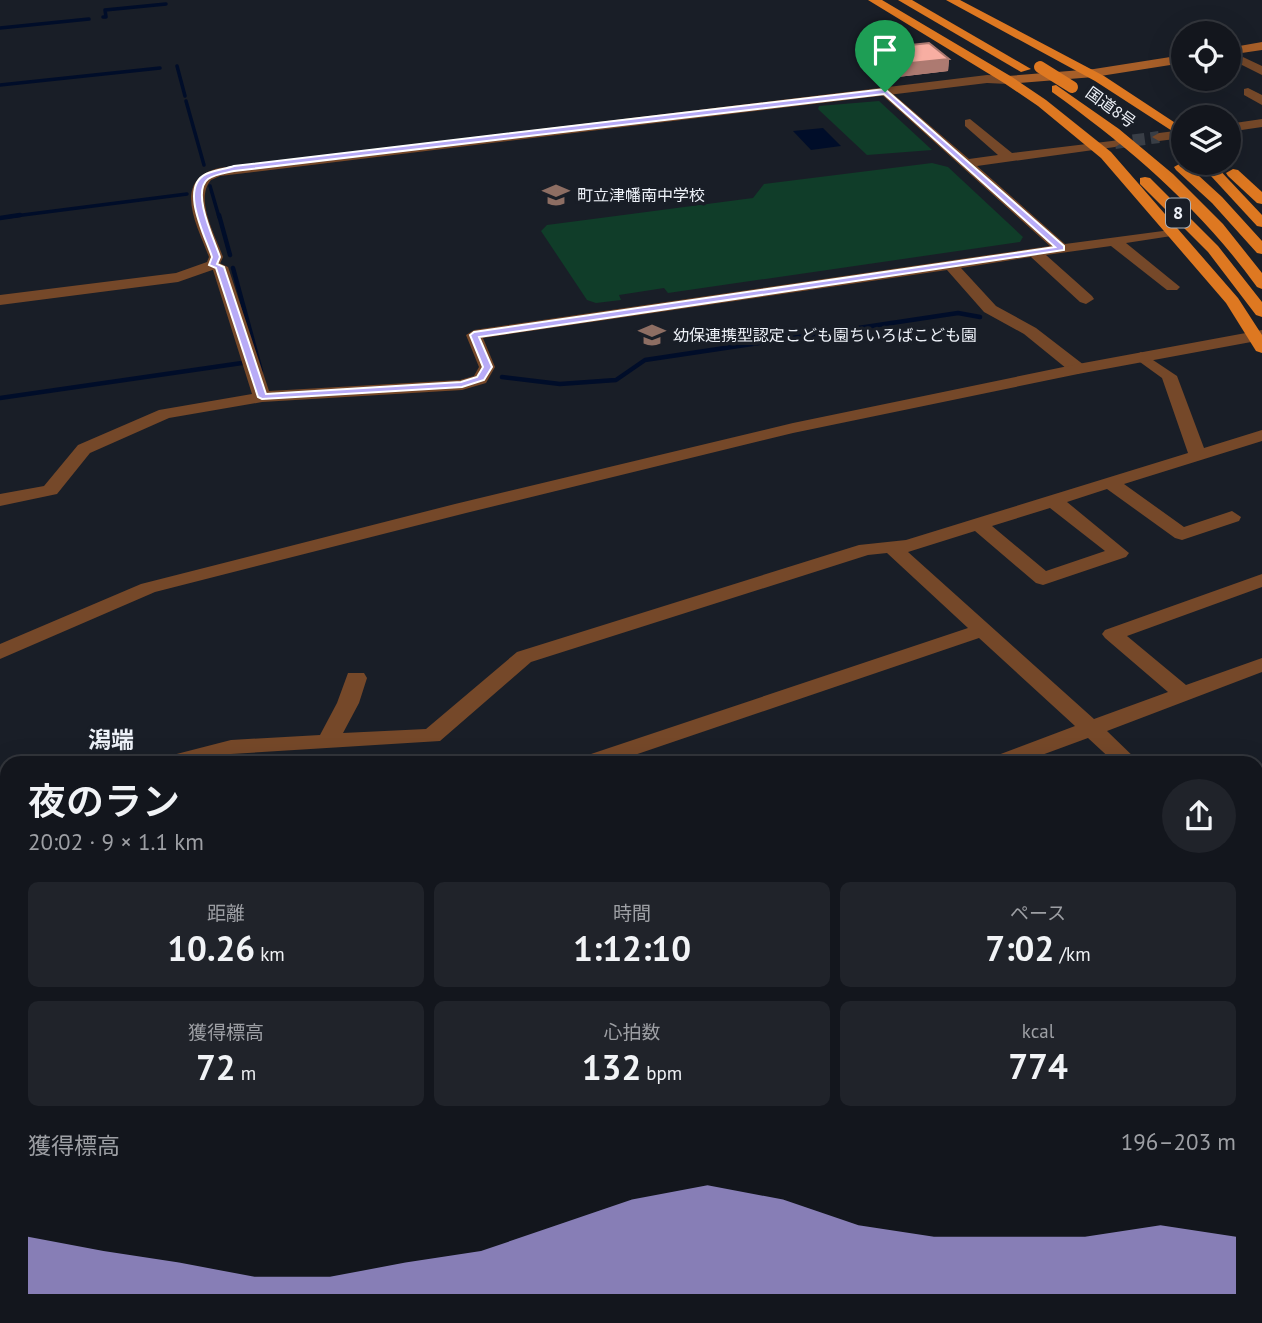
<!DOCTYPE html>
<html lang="ja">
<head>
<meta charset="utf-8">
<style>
	body { margin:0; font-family:"PT Sans","Noto Sans JP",sans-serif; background:#20232a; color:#f1f3f6; height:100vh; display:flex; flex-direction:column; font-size:26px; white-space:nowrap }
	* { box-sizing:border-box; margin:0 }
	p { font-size:23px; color:#9d9fa4 }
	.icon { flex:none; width:38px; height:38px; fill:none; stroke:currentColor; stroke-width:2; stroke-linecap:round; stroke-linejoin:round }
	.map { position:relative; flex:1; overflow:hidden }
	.side { position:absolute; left:0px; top:756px; width:1264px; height:567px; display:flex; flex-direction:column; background:#13161d; border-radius:21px 21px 0 0; box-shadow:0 7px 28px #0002,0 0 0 2px #32353b }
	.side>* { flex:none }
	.controls { position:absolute; left:1171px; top:21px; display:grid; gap:14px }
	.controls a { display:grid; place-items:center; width:70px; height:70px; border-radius:50%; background:#13161d; box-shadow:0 7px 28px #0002,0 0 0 2px #32353b; font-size:35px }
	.pin { position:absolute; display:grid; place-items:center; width:60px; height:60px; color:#fff; margin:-72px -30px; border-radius:50% 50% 50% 0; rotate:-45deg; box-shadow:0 0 7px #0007 }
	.pin .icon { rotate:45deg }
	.round { display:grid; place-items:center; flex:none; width:74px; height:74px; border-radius:37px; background:#20232a }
	.summary { display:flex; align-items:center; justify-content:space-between; height:119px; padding:0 28px }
	h1 { font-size:38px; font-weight:600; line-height:52px }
	.figures { display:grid; grid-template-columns:repeat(3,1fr); gap:10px; height:119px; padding:7px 28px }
	.figures div { display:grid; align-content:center; border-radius:10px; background:#20232a; text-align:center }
	.figures b { font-size:35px; font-weight:600 }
	.figures small { font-size:19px; font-weight:400 }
	.figures p { font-size:19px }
	.chart { height:196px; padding:14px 28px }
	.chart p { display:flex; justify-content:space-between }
	.chart svg { width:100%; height:126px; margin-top:7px; fill:#b8abf7; opacity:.7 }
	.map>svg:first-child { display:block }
	.green { fill:#103d29 }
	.water { fill:#000d29 }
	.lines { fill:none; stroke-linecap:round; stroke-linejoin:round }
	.stream-far1 { stroke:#000d29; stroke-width:3.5 }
	.stream { stroke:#000d29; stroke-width:4.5 }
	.minor-tunnel { stroke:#393e46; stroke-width:12; stroke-dasharray:12 6; stroke-linecap:butt }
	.minor { fill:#754829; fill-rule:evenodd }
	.tertiary { fill:#754829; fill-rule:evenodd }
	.secondary { fill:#a75f29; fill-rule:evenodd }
	.trunk { fill:#de7821; fill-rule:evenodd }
	.trunk-bridge { stroke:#de7821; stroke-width:12 }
	.wall { fill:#d4968b }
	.shaded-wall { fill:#ad7a71 }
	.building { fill:#f7aea2; stroke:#ad7a71; stroke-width:2 }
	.route { fill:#b8abf7; stroke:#fff; stroke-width:2; fill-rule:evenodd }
	.labels { text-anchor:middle; stroke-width:7; stroke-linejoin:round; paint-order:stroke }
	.far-street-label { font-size:16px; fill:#edf1f8; stroke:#191e27 }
	.far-poi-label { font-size:16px; fill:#edf1f8; stroke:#191e27; text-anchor:start }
	.shield { fill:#191e27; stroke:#adb2b9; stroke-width:2 }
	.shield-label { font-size:18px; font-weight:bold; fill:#edf1f8 }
	.quarter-label { font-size:23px; font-weight:bold; fill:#edf1f8; stroke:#191e27 }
</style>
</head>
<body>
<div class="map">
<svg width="1262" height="1323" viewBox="0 0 1262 1323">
	<rect width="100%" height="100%" fill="#191e27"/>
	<g class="green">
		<polygon points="879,101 932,150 867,155 818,109 819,106"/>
		<polygon points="932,163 948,167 1023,237 1020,242 668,293 664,288 619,295 621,300 596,303 587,300 541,231 547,225 753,198 764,184"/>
	</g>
	<polygon class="water" points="823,128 841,146 811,150 793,131"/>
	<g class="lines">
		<g class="stream-far1">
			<polyline points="103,17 106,17 105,10 166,4"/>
			<polyline points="0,28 89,19"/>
			<polyline points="177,66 185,96"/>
			<polyline points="0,85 160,68"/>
			<polyline points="186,101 204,165"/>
			<polyline points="210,186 219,217"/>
			<polyline points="7,217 187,194"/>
		</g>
		<g class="stream">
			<polyline points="219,215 230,255"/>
			<polyline points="0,218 20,215"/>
			<polyline points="233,268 261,371"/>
			<polyline points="502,377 560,384 616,380 645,360 958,313 980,317"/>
			<polyline points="0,398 242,363"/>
		</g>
		<polyline class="minor-tunnel" points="1115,143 1159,137"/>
		<g class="minor">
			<polygon points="1228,50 1262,66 1262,75 1228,58"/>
			<polygon points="885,87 969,159 998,155 965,126 965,120 970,119 1012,153 1120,140 1122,143 1115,147 977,166 1065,244 1178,229 1180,232 1178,235 1126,243 1180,287 1177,290 1167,290 1111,246 1046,255 1092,296 1094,299 1086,304 1080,302 1031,257 961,268 996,306 1036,328 1084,365 1086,369 1078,374 1072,373 1024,334 984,312 947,270 483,338 495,367 486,383 462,390 262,402 169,418 90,453 57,494 0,506 0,494 44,486 78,445 159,410 252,394 213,270 205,265 213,260 228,267 269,391 460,380 474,376 479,367 466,335 474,330 1050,246 881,94 879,91"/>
			<polygon points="1248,88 1262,95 1262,105 1244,95 1244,89"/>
			<polygon points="1262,119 1262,127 1228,132 1228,124"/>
			<polygon points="1183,130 1183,138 1159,141 1152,137 1159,133"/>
			<path d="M 1141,352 L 1177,376 L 1204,448 L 1262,430 L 1262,441 L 1124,484 L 1184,527 L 1232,511 L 1241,517 L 1239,521 L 1182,540 L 1175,538 L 1107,489 L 1067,502 L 1129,553 L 1126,557 L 1043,585 L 1036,583 L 975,531 L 908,552 L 1094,719 L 1168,692 L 1105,638 L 1102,634 L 1105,630 L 1262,574 L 1262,587 L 1127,636 L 1186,685 L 1262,658 L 1262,672 L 1107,731 L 1140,763 L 1115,763 L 1088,738 L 1020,763 L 987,763 L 990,758 L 1075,726 L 979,638 L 611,763 L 576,763 L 579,758 L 968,628 L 887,553 L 868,555 L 531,662 L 440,741 L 231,754 L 194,763 L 158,763 L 161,758 L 231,740 L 320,735 L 337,703 L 348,673 L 364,673 L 367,678 L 359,703 L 343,733 L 426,729 L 517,652 L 859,545 L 906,540 L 1188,453 L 1162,378 L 1133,357 ZM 1050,508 L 1105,551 L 1046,571 L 992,526 Z"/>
			<polygon points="7,807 7,824 0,826 0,809"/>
			<polygon points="1256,874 1262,876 1262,897 1256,895"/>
			<polygon points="7,948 7,968 0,970 0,950"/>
			<polygon points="7,1119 7,1143 0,1145 0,1121"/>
			<polygon points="159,1316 189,1316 191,1323 161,1323"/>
			<polygon points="673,1316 704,1316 707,1323 676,1323"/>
		</g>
		<g class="tertiary">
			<path d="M 987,75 L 1008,76 L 1014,80 L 1008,84 L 987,83 L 220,176 L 211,180 C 194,199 216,237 223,257 L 218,268 L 178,282 L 0,305 L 0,295 L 176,273 L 207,262 L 209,257 C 197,225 171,180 219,168 Z"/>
			<polygon points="1262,330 1262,340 1078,374 793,433 466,513 155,592 0,659 0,644 141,584 455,504 793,423 1078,364"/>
			<polygon points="1262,996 1262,1016 1256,1018 1256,998"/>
			<polygon points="558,1316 601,1316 598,1323 555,1323"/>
		</g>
		<g class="secondary">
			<polygon points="1262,42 1262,50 1228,55 1228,48"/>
			<polygon points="1183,55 1183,63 1094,77 1008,84 1002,80 1008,76 1094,69"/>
		</g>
		<g class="trunk">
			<polygon points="868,0 882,0 1012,77 1046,100 1111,152 1238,298 1262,335 1262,353 1256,351 1226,303 1101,158 1038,106 1004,83"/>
			<polygon points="898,0 912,0 1031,69 1021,72"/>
			<polygon points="946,0 960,0 1104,76 1183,128 1183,138 1095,81"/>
			<path d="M 1056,85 L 1119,129 L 1173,174 L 1223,224 L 1262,273 L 1262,289 L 1257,287 C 1200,208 1130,148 1052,92 L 1052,86 Z"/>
			<polygon points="1181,163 1186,164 1222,197 1262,241 1262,254 1257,253 1212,203 1176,170 1174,167"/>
			<polygon points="1199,163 1213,163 1262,215 1262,227 1257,226"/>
			<polygon points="1233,169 1238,170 1262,192 1262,204 1257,203 1228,176 1226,173"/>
			<polygon points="1145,177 1150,178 1218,246 1262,302 1262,317 1256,315 1208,252 1140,184 1140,178"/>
		</g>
		<polyline class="trunk-bridge" points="1040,67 1072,87"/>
	</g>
	<polygon class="wall" points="864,50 949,59 948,71 881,79 862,63"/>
	<polygon class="shaded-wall" points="949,59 948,71 881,79 882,66"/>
	<polygon class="building" points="929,43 949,59 882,66 864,50"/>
	<path class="route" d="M 885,89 L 1064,246 L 1064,250 L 479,337 L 492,367 L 484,380 L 462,387 L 262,399 L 258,397 L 216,268 L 209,265 L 212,257 C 205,236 179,187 206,174 C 215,170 225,169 234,166 ZM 884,94 L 1055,247 L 474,332 L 470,335 L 483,367 L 477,377 L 461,382 L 266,394 L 224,267 L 217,264 L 220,257 C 214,239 191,192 208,179 C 215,174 226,173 234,171 Z"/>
	<defs>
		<symbol id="school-bare" viewBox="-9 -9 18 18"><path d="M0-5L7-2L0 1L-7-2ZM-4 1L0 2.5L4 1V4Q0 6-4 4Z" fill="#8d6e63" stroke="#191e27" stroke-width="2.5" paint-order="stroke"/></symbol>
	</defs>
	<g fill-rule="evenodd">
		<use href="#school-bare" x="537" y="176" width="38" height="38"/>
		<use href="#school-bare" x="633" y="316" width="38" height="38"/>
	</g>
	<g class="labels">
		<g class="far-street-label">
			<text transform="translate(1111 107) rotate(36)" y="6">国道8号</text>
		</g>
		<g class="far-poi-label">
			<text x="577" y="201">町立津幡南中学校</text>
			<text x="673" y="341">幼保連携型認定こども園ちいろばこども園</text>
		</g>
		<rect class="shield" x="1166" y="198.5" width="24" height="29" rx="5"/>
		<g class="shield-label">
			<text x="1178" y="219">8</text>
		</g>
		<g class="quarter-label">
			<text x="111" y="748">潟端</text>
		</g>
	</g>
</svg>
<div class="controls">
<a><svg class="icon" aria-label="locate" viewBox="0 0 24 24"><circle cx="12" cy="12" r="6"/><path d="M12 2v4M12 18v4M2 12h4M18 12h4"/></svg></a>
<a><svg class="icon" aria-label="layers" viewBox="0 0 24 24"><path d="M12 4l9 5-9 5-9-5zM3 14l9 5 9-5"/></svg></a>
</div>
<div class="pin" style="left:885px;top:92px;background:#1e9e55"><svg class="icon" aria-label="arrive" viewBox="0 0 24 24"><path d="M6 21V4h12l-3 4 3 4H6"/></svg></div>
<section class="side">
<div class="summary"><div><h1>夜のラン</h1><p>20:02 · 9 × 1.1 km</p></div><a class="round"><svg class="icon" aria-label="share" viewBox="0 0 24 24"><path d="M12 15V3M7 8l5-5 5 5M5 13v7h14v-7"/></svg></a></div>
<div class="figures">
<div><p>距離</p><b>10.26<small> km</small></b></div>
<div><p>時間</p><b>1:12:10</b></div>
<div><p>ペース</p><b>7:02<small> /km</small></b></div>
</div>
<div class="figures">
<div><p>獲得標高</p><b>72<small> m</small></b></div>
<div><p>心拍数</p><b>132<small> bpm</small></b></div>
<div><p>kcal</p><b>774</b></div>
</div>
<div class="chart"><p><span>獲得標高</span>196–203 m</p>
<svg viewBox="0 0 160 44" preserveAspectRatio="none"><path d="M0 44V24L10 29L20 33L30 38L40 38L50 33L60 29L70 20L80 11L90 6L100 11L110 20L120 24L130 24L140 24L150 20L160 24V44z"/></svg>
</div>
</section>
</div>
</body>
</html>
